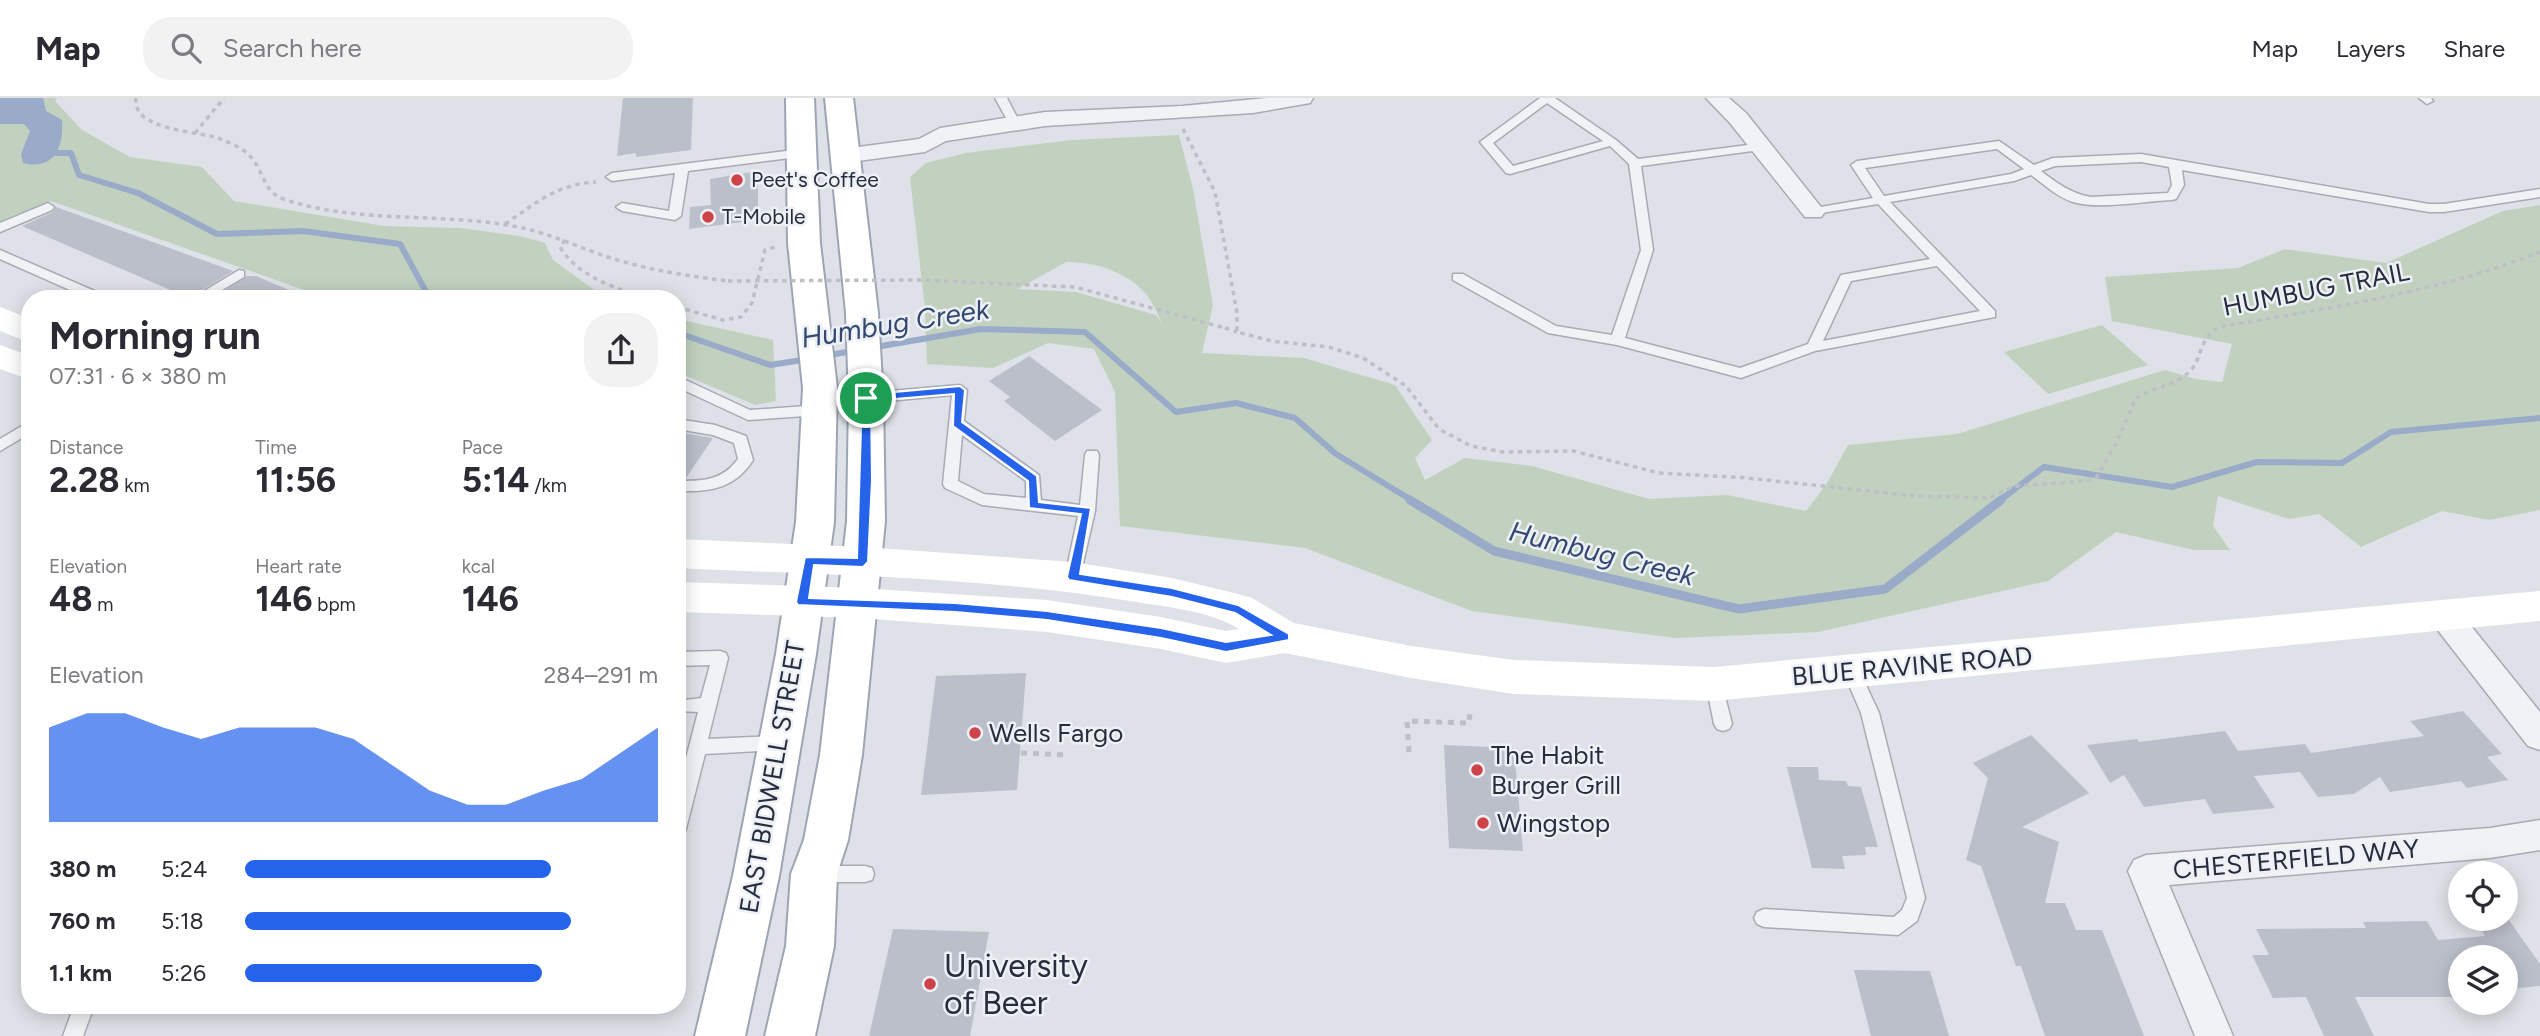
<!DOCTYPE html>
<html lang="en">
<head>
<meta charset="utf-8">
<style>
	body { margin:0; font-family:Figtree,sans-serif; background:#f2f2f3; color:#2b2b33; height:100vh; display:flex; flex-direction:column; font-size:26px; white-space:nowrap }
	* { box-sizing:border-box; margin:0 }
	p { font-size:23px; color:#7c7c81 }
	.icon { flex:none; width:38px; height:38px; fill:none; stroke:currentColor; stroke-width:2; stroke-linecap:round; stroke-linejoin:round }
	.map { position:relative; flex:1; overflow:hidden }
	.panel { position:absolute; left:21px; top:192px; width:665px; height:724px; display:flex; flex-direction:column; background:#fff; border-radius:28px; box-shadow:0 4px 18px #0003 }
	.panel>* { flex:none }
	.buttons { position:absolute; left:2448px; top:763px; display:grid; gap:14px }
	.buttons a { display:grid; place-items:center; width:70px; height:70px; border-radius:50%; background:#fff; box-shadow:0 4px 18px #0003; font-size:35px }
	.pin { position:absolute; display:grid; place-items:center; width:60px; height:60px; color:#fff; margin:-30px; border:4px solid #fff; border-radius:50%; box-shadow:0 2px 7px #0007 }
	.round { display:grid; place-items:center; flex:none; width:74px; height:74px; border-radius:28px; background:#f2f2f3 }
	.summary { display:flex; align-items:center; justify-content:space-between; height:119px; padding:0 28px }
	h1 { font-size:38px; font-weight:700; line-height:52px }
	.stats { display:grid; grid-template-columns:repeat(3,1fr); gap:10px; height:119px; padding:7px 28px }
	.stats div { display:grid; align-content:center }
	.stats b { font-size:35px; font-weight:700 }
	.stats small { font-size:19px; font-weight:400 }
	.stats p { font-size:19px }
	.chart { height:196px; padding:14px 28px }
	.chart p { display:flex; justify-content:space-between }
	.chart svg { width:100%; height:126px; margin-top:7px; fill:#2563eb; opacity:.7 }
	ul { padding:0 28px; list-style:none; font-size:23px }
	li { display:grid; grid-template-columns:112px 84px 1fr; align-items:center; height:52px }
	li i { height:18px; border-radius:9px; background:#2563eb }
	header { display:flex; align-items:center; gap:42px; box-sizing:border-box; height:98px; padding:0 35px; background:#fff; border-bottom:2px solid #e1e1e2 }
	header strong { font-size:33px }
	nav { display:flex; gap:38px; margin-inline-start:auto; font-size:24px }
	.search { width:490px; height:63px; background:#f2f2f3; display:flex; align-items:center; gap:18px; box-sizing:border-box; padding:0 24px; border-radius:28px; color:#7c7c81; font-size:26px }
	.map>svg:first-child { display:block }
	.green { fill:#c2d1bf; fill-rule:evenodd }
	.water { fill:#99abc8 }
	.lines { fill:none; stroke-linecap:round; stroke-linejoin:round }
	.stream-far1 { stroke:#99abc8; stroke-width:6 }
	.stream { stroke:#99abc8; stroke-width:9 }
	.building { fill:#bbbfca }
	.lane-casing { stroke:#a7abb4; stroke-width:3 }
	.street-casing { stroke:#a7abb4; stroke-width:3 }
	.primary-casing { stroke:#9da4b3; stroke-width:4 }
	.path-far1 { stroke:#bcbfc6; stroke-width:3.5; stroke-dasharray:4.5 4.5; stroke-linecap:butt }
	.path { stroke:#bcbfc6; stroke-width:5; stroke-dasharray:6 6; stroke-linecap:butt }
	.lane { fill:#f1f2f6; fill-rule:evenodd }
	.street { fill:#f1f2f6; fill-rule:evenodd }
	.secondary { fill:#fff; fill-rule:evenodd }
	.primary { fill:#fff; fill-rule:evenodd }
	.path-bridge { stroke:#bcbfc6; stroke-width:3.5; stroke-dasharray:4.5 4.5; stroke-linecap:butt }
	.route { fill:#2563eb; stroke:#fff; stroke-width:2; fill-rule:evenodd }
	.poi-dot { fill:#cd4349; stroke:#edf0f5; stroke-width:2.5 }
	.labels { text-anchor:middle; stroke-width:5; stroke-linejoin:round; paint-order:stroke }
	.far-poi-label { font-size:21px; fill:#272d3e; stroke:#edf0f5; text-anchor:start }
	.street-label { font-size:26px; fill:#272d3e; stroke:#edf0f5 }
	.poi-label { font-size:26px; fill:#272d3e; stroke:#edf0f5; text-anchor:start }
	.water-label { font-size:28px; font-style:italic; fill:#324871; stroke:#edf0f5 }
	.near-poi-label { font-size:32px; fill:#272d3e; stroke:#edf0f5; text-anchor:start }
</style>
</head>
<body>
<header>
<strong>Map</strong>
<div class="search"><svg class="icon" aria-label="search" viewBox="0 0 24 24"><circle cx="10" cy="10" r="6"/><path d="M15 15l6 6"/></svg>Search here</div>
<nav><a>Map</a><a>Layers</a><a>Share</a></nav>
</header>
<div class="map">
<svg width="2540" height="938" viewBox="0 0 2540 938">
	<rect width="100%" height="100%" fill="#dee1e7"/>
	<g class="green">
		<polygon points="0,0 57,0 55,3 82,32 130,59 202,69 234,103 384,128 460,130 520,138 545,145 553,162 607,201 330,201 51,103 0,124"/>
		<path d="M 1179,37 L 1193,91 L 1213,207 L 1202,255 L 1304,260 L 1395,287 L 1432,342 L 1415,360 L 1425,382 L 1465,360 L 1532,368 L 1649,401 L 1727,397 L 1806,413 L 1826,387 L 1848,347 L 1957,336 L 2165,272 L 2196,281 L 2222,284 L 2232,246 L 2112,223 L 2105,179 L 2238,170 L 2285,151 L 2386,165 L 2503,113 L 2540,107 L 2540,412 L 2489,422 L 2442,413 L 2361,449 L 2319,416 L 2289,421 L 2218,398 L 2213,428 L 2230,452 L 2194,452 L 2116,434 L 2048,483 L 1818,534 L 1675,540 L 1472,513 L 1305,450 L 1120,428 L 1115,294 L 1094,251 L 1048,245 L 993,270 L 927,266 L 925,211 L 910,79 L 926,65 L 966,55 L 1072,42 ZM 1066,164 C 1095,164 1126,173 1146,196 C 1153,204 1158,217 1162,226 L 1156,217 L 1076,194 L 1018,191 Z"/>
		<polygon points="677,221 773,242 776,303 755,307 677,274"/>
		<polygon points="2102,227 2148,267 2048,296 2004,254"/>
	</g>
	<path class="water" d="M 0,0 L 43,0 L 46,13 L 62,22 C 64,49 54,73 23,65 L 21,56 L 30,33 L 24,26 L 0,26 Z"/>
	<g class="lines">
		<g class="stream-far1">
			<polyline points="51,48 56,55 71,55 79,77 138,95 217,136 303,133 400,146 430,201"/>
			<polyline points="677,238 684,237 770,267 809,261"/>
			<polyline points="870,250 981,231 1085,234 1176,314 1236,305 1295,320 1336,356 1413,403"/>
			<polyline points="825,258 857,252"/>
			<polyline points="1999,403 2044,369 2172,389 2257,364 2342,365 2391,334 2540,320"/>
		</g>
		<polyline class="stream" points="1410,402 1494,453 1739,511 1885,491 2001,402"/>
	</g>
	<g class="building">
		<polygon points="623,0 693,0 691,52 636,59 636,55 617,58"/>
		<polygon points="758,73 758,122 689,131 690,109 711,107 710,81"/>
		<polygon points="56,109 233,173 189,200 22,128 53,114"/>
		<polygon points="247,178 256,178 310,201 212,201"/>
		<polygon points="1029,258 1102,312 1055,343 1004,303 1010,299 989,283"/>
		<polygon points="677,334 713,340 686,380 677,380"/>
		<polygon points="1026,575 1017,692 921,697 936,578"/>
		<polygon points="2463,613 2502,656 2487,659 2508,682 2467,690 2461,683 2390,694 2380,679 2354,696 2318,699 2300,674 2254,678 2275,710 2213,716 2205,701 2144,709 2124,677 2110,685 2087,647 2137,641 2139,644 2225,633 2238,653 2305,646 2311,655 2424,638 2410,623"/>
		<polygon points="2031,637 2089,695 2022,729 2059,744 2045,805 2065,805 2076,832 2102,832 2144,938 2045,938 2021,868 2016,868 1981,768 1966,762 1988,680 1973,665"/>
		<polygon points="1444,647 1514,650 1523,753 1449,750"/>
		<polygon points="1787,669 1818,669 1819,682 1846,683 1848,688 1861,689 1878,749 1865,749 1866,757 1842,758 1845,771 1812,770"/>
		<polygon points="2506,818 2540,866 2540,888 2506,891 2506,859 2460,859 2460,899 2355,899 2374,938 2324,938 2306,899 2273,900 2252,857 2269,857 2256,831 2366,830 2363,824 2427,823 2438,842 2485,838 2474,821 2506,821"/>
		<polygon points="893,831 989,834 970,938 869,938"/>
		<polygon points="1854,872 1930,873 1949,938 1871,938"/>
	</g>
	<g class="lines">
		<defs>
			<g id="lane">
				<polygon points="995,0 1007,0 1020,25 1018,27 1010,27"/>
				<path d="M 1540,0 L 1555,0 L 1616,42 L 1638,61 L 1764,45 L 1766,48 L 1760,52 L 1641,68 L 1653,152 L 1625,240 L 1740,270 L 1808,246 L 1841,177 L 1930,161 L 1878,106 L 1809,117 L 1809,111 L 1873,100 L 1851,67 L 1857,63 L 1999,43 L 2034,67 L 2053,60 L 2141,56 L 2429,106 L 2444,106 L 2540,91 L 2540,99 L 2444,114 L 2429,114 L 2182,72 L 2184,87 L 2176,101 L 2172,102 C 2144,103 2099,112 2073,104 C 2057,99 2044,86 2031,77 L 2014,83 L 1890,104 L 1995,213 L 1995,219 L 1815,253 L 1741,280 L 1617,247 L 1548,235 L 1453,182 L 1453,176 L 1463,176 L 1556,228 L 1612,237 L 1641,152 L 1629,66 L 1610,48 L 1510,76 L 1506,75 L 1480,44 ZM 1547,5 L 1603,43 L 1513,68 L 1493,45 ZM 1997,51 L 2024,71 L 2011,76 L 1884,98 L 1865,70 ZM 2141,64 L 2169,69 L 2172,87 L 2168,95 L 2091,99 C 2071,96 2057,85 2041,73 L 2055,68 ZM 1937,168 L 1980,213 L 1823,243 L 1851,183 Z"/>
				<polygon points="2419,0 2431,0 2433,3 2427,6"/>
				<polygon points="802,51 808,55 806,58 688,73 681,118 675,122 622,113 616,109 622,105 669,113 675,75 612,83 606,79 612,75"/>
				<polygon points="48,105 54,109 52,112 0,134 0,125"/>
				<polygon points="0,152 106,198 108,201 90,201 0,161"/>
				<polygon points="239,172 244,173 244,179 207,201 191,201"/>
				<polygon points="677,278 750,312 820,307 827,312 820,317 748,322 677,289"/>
				<path d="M 960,287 L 967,292 L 964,323 L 1039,377 L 1041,402 L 1080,407 L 1085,357 L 1087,353 L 1097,353 L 1099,357 L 1095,413 L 1079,483 L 1067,483 L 1065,479 L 1078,418 L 982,407 L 945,390 L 943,386 L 952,297 L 866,305 L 859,300 L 866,295 ZM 962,337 L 1026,383 L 1026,400 L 984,396 L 958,383 Z"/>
				<path d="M 677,321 L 715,327 L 746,338 L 753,362 C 735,391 709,394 677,393 L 677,383 C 703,383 722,383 738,361 L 734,345 L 713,337 L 677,331 Z"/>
				<polygon points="30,323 30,335 0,353 0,341"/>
				<polygon points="720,553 726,555 728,560 708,641 778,638 784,640 787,645 784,650 778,652 705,656 686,731 683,737 677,739 677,695 698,614 677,613 677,603 701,600 710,567 677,568 677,554"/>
				<polygon points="1851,566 1857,568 1879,615 1925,800 1917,823 1898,837 1764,829 1757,826 1754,820 1757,814 1764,811 1894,819 1902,812 1907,800 1861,615 1843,573 1845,568"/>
				<polygon points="1714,579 1720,581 1722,586 1732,626 1729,631 1723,633 1717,631 1714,626 1706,586 1708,581"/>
				<polygon points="818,768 865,768 872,770 874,776 872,782 865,784 818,784 811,782 809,776 811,770"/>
				<polygon points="74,908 94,908 83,938 63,938"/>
			</g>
			<g id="street">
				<polygon points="1267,0 1313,0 1310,5 1253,15 1045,28 946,43 925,54 843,65 835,63 832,58 835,53 843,51 919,41 940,30 1045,14 1182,8"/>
				<polygon points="1706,0 1729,0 1746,15 1821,109 1825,114 1821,119 1805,119 1730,25"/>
				<polygon points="2444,505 2455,508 2540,614 2540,652 2528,648 2433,526 2429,517 2433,508"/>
				<polygon points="2540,722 2540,752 2490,760 2169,787 2233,938 2195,938 2128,773 2134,762 2146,757 2490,730"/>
			</g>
			<g id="primary">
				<polygon points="786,0 814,0 820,145 837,290 834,424 816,556 779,778 745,938 695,938 733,778 776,556 796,424 803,290 788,145"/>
				<polygon points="825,0 853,0 878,215 883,300 885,423 862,657 848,742 837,776 834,848 815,938 765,938 786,848 791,776 804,742 820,657 847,423 849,300 846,215"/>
			</g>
		</defs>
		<use href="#lane" class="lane-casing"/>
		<use href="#street" class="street-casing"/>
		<use href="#primary" class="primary-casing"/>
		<g class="path-far1">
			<path d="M 136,0 C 132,32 195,33 218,40 C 231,45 246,51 254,63 C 265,78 264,95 286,102 C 358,125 433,115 507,127 C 542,132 575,148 608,159 C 647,172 688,178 728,183"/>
			<path d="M 1183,31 L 1215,94 L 1237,215 L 1237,234 L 1271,243 L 1329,249 L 1363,260 L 1406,288 L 1439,331 L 1471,348 L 1503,354 L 1573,353 L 1659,375 L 1747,380 L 1916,398 L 1989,400 L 2015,388 L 2087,383 L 2096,380 L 2117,344 L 2136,300 C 2152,290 2173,288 2188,275 C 2204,260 2197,242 2219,229 C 2328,210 2436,195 2540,154"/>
			<polyline points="195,35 224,0"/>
			<path d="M 505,126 C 536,105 557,86 596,84"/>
			<path d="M 565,142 L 560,149 C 578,179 617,191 649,201"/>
			<polyline points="677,209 723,222 741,219 752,205 765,152 775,149"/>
			<polyline points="1225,230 1237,234"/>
		</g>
		<g class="path">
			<polyline points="1409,654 1407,623 1469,625 1470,615"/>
			<polyline points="1021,655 1066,657"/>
		</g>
		<use href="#lane" class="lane"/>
		<use href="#street" class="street"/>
		<g class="secondary">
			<polygon points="0,209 30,221 30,245 0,233"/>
			<polygon points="0,247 30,258 30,282 0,271"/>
			<path d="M 677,441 L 863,449 L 1073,464 L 1172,480 L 1238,496 L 1252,500 L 1294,525 L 1411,548 L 1514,562 L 1714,569 L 2540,493 L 2540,523 L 1714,603 L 1514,596 L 1411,580 L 1285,555 L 1226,565 L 1161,551 L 1047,534 L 859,520 L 677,514 L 677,484 L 859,490 L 1047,502 L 1161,519 L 1226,533 L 1239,531 C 1208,512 1165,509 1130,503 C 981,479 828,477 677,470 Z"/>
		</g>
		<use href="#primary" class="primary"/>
		<polyline class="path-bridge" points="728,183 919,182 1075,189 1225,230"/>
	</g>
	<path class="route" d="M 960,288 L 965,292 L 962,324 L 1037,378 L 1039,404 L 1091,410 L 1080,476 L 1172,490 L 1238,507 L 1289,536 L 1289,542 L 1226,554 L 1161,540 L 1047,522 L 955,514 L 798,507 L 796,504 L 805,459 L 857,460 L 862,297 ZM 954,296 L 953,328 L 1028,383 L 1029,410 L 1081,416 L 1067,479 L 1069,482 L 1172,499 L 1235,515 L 1271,537 L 1226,544 L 1161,530 L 1047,513 L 955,505 L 809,500 L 814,467 L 863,469 L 868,464 L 872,382 L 871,303 Z"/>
	<g class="poi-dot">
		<circle cx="737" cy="82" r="7"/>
		<circle cx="708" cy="119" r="7"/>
		<circle cx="975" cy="635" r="7"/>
		<circle cx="1477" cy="672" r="7"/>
		<circle cx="1483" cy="725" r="7"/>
		<circle cx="930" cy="886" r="7"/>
	</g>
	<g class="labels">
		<g class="far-poi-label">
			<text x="751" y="89">Peet's Coffee</text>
			<text x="722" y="126">T-Mobile</text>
		</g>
		<g class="street-label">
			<text transform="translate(2316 191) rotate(-11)" y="9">HUMBUG TRAIL</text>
			<text transform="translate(1912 568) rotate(-5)" y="9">BLUE RAVINE ROAD</text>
			<text transform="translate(772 679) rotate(-80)" y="9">EAST BIDWELL STREET</text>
			<text transform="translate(2296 761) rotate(-5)" y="9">CHESTERFIELD WAY</text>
		</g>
		<g class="poi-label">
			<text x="989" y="644">Wells Fargo</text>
			<text x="1491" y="666">The Habit<tspan x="1491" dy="30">Burger Grill</tspan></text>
			<text x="1497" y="734">Wingstop</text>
		</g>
		<g class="water-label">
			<text transform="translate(895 225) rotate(-9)" y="10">Humbug Creek</text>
			<text transform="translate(1602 455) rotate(14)" y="10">Humbug Creek</text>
		</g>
		<g class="near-poi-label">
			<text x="944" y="879">University<tspan x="944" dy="37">of Beer</tspan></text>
		</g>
	</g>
</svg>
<div class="buttons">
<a><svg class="icon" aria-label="locate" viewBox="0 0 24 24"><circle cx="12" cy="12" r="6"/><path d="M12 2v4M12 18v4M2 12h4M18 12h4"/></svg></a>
<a><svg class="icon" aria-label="layers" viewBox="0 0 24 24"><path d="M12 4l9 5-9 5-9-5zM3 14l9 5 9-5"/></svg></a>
</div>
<div class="pin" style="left:866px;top:300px;background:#1e9e55"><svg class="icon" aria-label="arrive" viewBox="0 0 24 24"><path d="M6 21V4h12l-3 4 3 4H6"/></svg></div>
<section class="panel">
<div class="summary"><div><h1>Morning run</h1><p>07:31 · 6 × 380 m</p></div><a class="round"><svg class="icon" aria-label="share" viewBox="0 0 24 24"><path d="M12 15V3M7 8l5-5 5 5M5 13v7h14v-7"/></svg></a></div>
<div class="stats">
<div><p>Distance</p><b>2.28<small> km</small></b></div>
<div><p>Time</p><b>11:56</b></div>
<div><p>Pace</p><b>5:14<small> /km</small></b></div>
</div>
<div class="stats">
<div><p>Elevation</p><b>48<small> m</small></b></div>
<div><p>Heart rate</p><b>146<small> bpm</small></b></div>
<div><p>kcal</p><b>146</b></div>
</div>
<div class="chart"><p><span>Elevation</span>284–291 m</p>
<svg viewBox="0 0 160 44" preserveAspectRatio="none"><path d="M0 44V11L10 6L20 6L30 11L40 15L50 11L60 11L70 11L80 15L90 24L100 33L110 38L120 38L130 33L140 29L150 20L160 11V44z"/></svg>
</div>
<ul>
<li><b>380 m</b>5:24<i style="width:74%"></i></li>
<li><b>760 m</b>5:18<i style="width:79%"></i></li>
<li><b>1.1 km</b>5:26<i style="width:72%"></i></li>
</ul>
</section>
</div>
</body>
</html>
